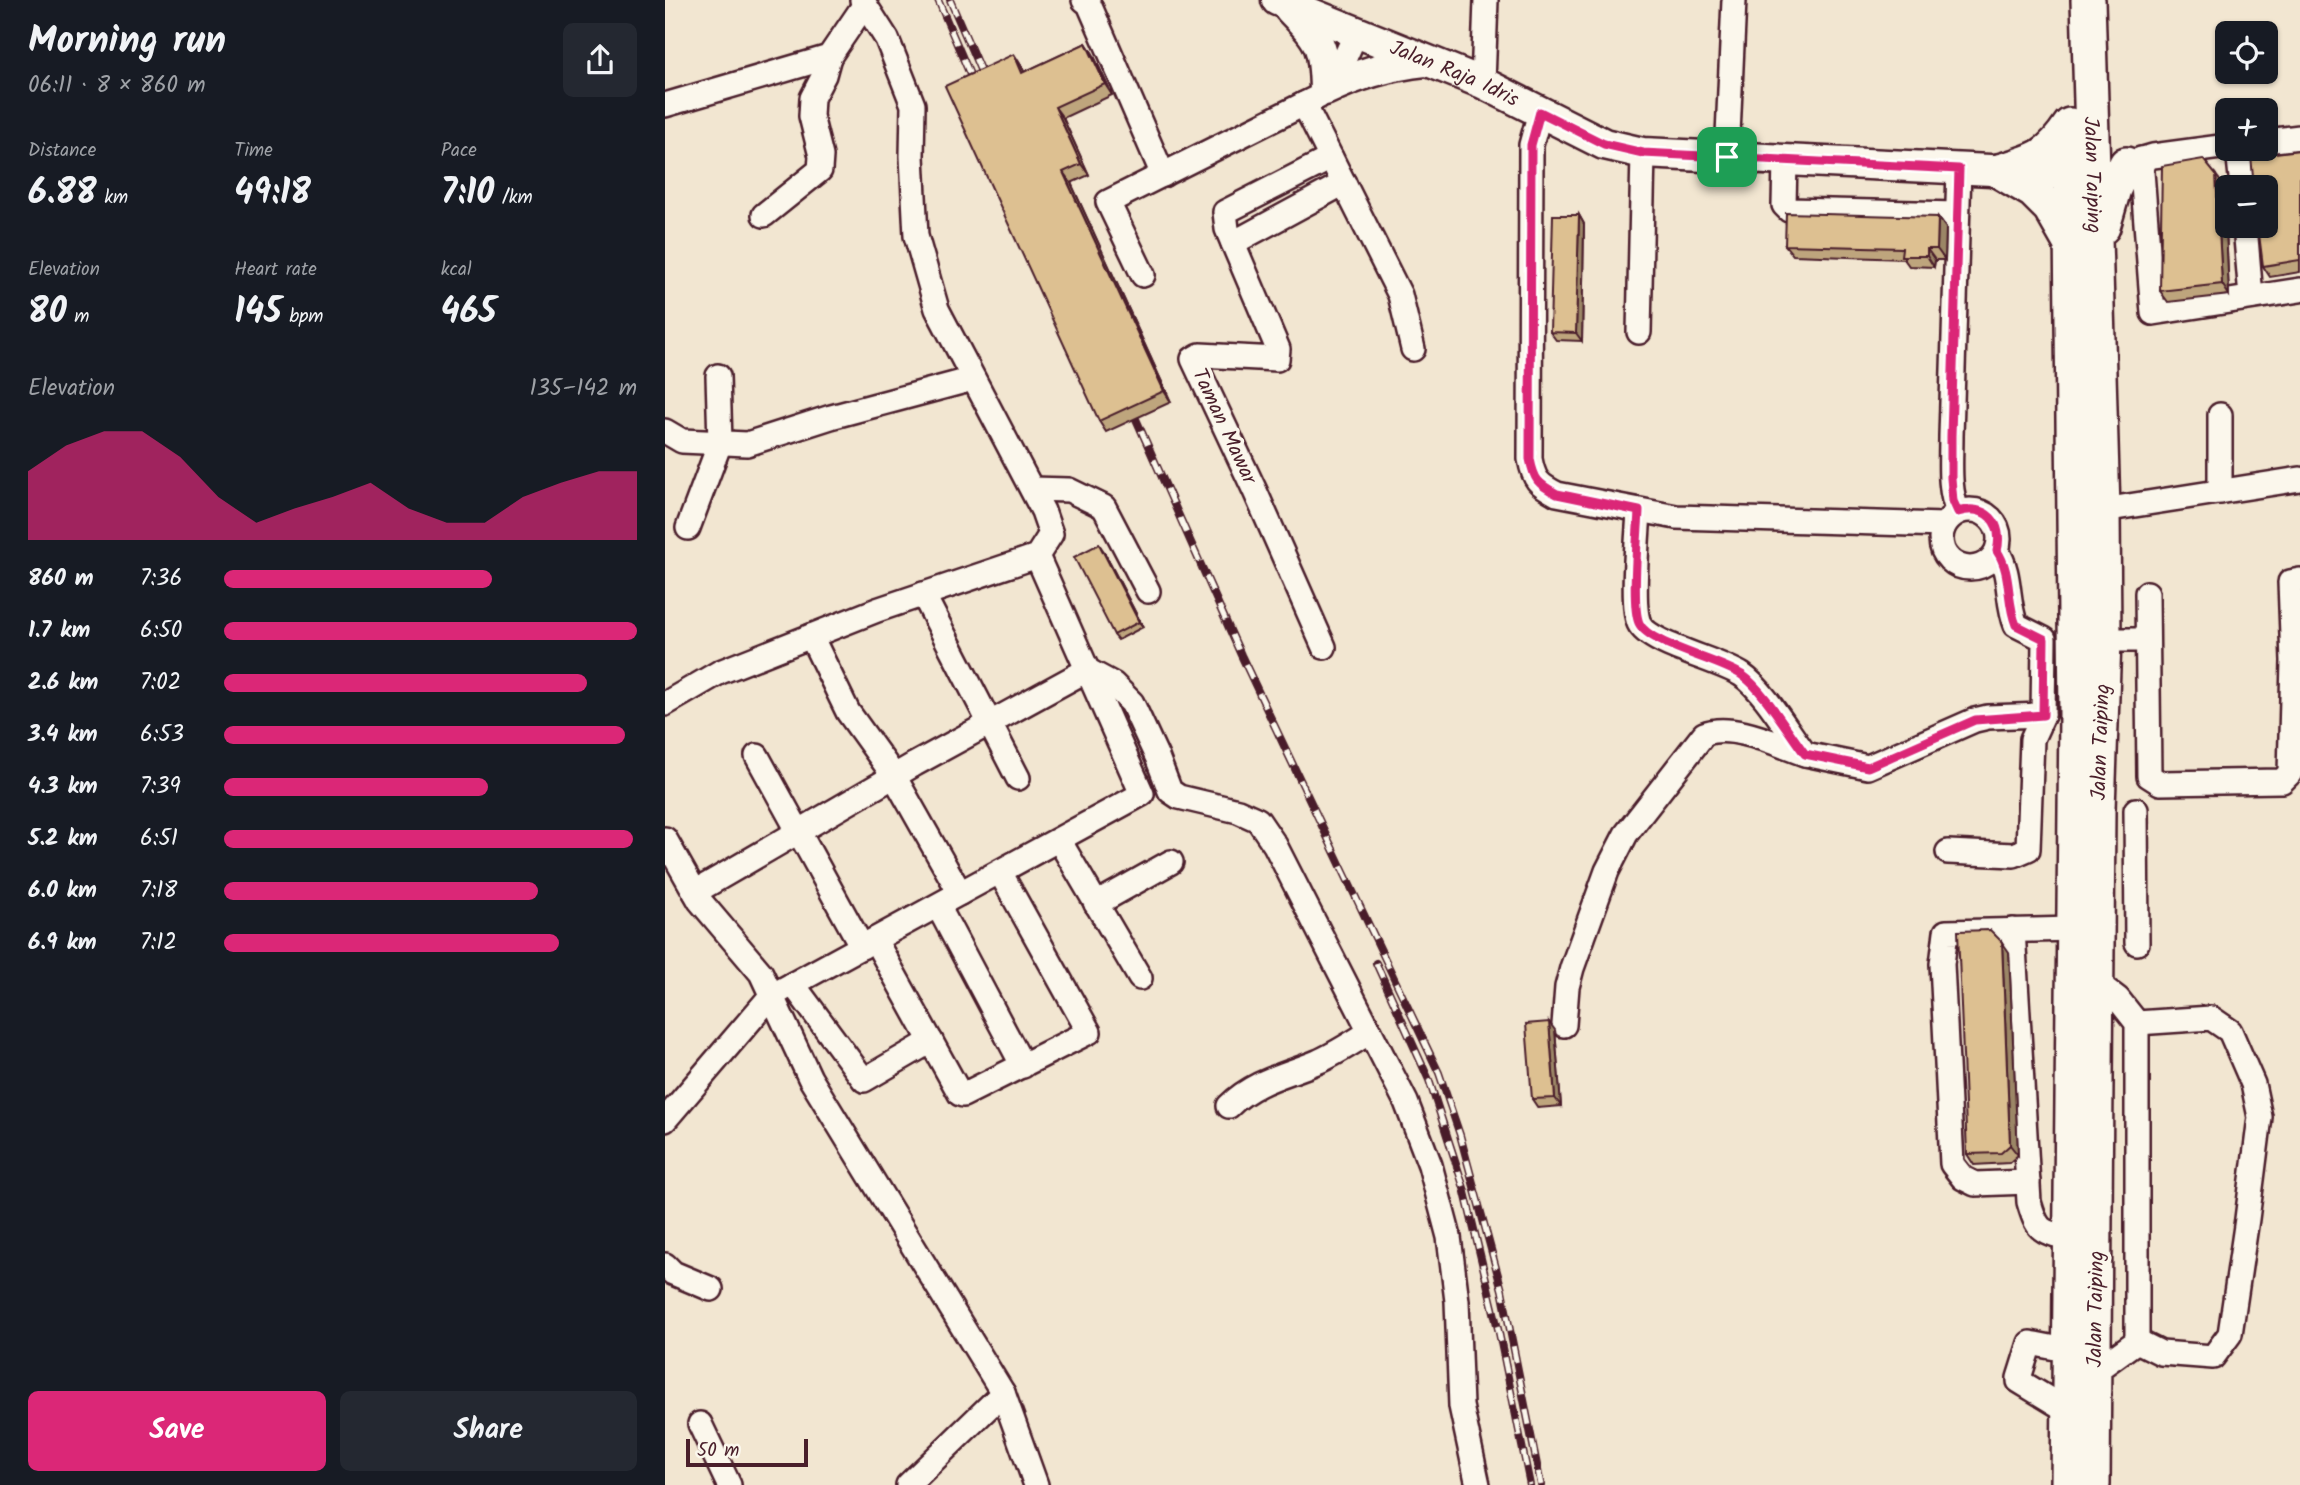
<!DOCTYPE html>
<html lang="en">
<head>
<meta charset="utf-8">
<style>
	body { margin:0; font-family:Kalam,sans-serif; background:#242831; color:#f1f3f6; height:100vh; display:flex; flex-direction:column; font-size:26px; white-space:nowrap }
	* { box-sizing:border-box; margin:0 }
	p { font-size:23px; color:#9ea1a6 }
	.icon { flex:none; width:38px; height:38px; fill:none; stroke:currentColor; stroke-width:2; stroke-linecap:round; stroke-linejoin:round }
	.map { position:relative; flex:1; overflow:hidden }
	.side { display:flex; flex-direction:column; background:#171b24; width:665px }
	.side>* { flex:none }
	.fabs { position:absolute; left:1550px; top:21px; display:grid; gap:14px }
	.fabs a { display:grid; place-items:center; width:63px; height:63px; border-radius:10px; background:#171b24; box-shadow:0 2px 5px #0004; font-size:35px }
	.scale { position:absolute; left:21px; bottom:18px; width:122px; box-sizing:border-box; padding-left:7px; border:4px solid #4a1f2b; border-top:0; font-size:19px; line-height:24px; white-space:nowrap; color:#4a1f2b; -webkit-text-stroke:5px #fbf7ec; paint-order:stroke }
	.pin { position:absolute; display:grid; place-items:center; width:60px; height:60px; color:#fff; margin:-30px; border-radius:14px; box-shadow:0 4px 10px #0006 }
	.round { display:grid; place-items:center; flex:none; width:74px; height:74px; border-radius:10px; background:#242831 }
	.summary { display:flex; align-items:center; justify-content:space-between; height:119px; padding:0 28px }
	h1 { font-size:38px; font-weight:600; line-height:52px }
	.metrics { display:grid; grid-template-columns:repeat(3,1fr); gap:10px; height:119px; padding:7px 28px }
	.metrics div { display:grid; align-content:center }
	.metrics b { font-size:35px; font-weight:600 }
	.metrics small { font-size:19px; font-weight:400 }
	.metrics p { font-size:19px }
	.chart { height:196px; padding:14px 28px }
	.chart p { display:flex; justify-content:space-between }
	.chart svg { width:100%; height:126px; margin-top:7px; fill:#db2777; opacity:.7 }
	.primary-button { display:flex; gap:14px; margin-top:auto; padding:14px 28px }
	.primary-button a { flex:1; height:80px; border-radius:10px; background:#db2777; color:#fff; font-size:28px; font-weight:600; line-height:80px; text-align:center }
	.primary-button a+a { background:#242831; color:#f1f3f6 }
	ul { padding:0 28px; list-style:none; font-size:23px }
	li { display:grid; grid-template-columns:112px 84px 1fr; align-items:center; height:52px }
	li i { height:18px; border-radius:9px; background:#db2777 }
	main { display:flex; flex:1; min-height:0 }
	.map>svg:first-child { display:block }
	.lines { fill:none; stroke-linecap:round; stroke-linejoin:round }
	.minor-casing { stroke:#4a1f2b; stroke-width:28 }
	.major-casing { stroke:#4a1f2b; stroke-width:35 }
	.highway-casing { stroke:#4a1f2b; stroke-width:38 }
	.minor { stroke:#fbf7ec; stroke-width:23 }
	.major { stroke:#fbf7ec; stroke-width:30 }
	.highway { stroke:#fbf7ec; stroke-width:33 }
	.rail-casing { stroke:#4a1f2b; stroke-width:8 }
	.rail { stroke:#fbf7ec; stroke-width:5; stroke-dasharray:16; stroke-linecap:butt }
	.wall { fill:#bea57d; stroke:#4a1f2b; stroke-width:2 }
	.shaded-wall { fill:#9b8666; stroke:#4a1f2b; stroke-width:2 }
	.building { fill:#ddc091; stroke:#4a1f2b; stroke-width:2 }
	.route-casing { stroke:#fff; stroke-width:14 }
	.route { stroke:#db2777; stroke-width:9 }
	.labels { text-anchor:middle; stroke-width:7; stroke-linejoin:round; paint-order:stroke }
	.street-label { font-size:21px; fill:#4a1f2b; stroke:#fbf7ec }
</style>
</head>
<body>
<main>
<section class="side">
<div class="summary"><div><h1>Morning run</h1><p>06:11 · 8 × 860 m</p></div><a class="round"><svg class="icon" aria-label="share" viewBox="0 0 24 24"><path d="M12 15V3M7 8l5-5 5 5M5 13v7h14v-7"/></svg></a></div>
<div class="metrics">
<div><p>Distance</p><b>6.88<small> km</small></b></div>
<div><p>Time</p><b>49:18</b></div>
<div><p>Pace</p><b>7:10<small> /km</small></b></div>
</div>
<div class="metrics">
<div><p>Elevation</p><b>80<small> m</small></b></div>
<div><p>Heart rate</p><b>145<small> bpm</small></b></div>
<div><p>kcal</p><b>465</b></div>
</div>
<div class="chart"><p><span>Elevation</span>135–142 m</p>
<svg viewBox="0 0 160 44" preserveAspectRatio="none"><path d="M0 44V20L10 11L20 6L30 6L40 15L50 29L60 38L70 33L80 29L90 24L100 33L110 38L120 38L130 29L140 24L150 20L160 20V44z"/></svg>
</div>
<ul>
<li><b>860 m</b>7:36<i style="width:65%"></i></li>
<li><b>1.7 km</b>6:50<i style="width:100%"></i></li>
<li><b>2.6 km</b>7:02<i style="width:88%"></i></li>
<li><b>3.4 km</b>6:53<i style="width:97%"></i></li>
<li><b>4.3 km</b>7:39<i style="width:64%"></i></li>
<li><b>5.2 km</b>6:51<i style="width:99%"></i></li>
<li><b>6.0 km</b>7:18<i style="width:76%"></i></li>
<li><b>6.9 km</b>7:12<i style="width:81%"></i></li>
</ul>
<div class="primary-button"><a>Save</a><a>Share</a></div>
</section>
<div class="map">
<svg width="1635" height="1485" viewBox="0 0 1635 1485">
	<rect width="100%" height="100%" fill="#f2e6d1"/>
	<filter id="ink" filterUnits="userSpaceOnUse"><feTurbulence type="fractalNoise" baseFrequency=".0143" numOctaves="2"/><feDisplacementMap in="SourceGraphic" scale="14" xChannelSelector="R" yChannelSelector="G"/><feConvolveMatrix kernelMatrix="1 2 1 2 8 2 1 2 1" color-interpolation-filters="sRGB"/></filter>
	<g filter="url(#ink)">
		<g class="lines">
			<defs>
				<g id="minor">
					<polyline points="419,0 424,4 498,175"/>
					<polyline points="818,83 821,0"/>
					<polyline points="639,104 735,295 748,349"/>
					<polyline points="0,105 164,57 200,4"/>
					<path d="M 875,112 L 866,145 L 865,459 C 869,480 873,484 892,494 L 1011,517 L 1279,525"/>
					<polyline points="1601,141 1635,137"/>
					<polyline points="1573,149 1577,187"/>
					<polyline points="1062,157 1069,0"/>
					<polyline points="1476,159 1488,313 1635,290"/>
					<polyline points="1120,160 1119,205 1124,210 1292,214"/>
					<polyline points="1464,163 1488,156 1563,146"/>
					<polyline points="99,215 155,170 156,156 146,116 147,98 159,75 164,57"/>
					<polyline points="1580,226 1586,297"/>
					<polyline points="568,243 679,183"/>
					<polyline points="478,275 443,202 653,97 669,82 691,33"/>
					<polyline points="974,332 978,153"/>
					<polyline points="1555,415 1555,492"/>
					<polyline points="0,431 17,441 82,444 166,417 308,379"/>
					<polyline points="367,489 404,490 439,507 483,591"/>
					<polyline points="1438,510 1635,479"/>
					<circle cx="1305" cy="539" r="29"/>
					<path d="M 974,511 C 973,533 966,605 974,623 C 984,645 1053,659 1077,675 C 1099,690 1123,732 1140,754 L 1203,767 L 1310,720 L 1323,717 L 1378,715"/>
					<path d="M 1293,512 C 1283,489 1286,462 1286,436 L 1294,169"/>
					<polyline points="23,528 55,443 53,376"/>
					<polyline points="1482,593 1484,776 1495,783 1617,781 1625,773 1628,661 1625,582 1635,580"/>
					<polyline points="258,594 353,778"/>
					<polyline points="146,636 183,712 229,776 295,893"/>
					<polyline points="1439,640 1482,640"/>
					<polyline points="659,647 590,491 528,359 535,355 612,359 613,349 562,229 560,212 666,158"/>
					<polyline points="0,704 55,672 212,610 372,556 386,534 378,511 272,309 251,236 247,156 248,105 222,39 197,0"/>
					<polyline points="92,756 197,947"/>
					<polyline points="1471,810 1472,943"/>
					<polyline points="0,839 35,901 96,973 145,1078 338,1393 371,1485"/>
					<polyline points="394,840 475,978"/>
					<path d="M 1283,852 L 1349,855 L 1363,849 L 1367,739 L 1378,715 L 1379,639 L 1351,625 C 1341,601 1347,574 1332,551"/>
					<polyline points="30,892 250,764 422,670 448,684 467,703 492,757 505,791 514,797 573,811 593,820 610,845 741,1102 765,1165 784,1237 792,1301 796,1406 813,1485"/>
					<polyline points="431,904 506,862"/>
					<polyline points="273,906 358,1066"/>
					<path d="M 1348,930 L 1364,1202 C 1373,1233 1376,1231 1406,1239"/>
					<polyline points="210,940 295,1094 298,1095 424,1032 335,872"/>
					<polyline points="128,984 199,1080 266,1041"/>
					<path d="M 899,1025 L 902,987 L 907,968 L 942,871 L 961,834 L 1039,734 C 1066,722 1113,745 1140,754"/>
					<path d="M 564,1106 C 589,1081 621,1075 652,1062 C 671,1054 688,1042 705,1032"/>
					<polyline points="0,1120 106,996 477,794 372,556"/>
					<polyline points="1363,1182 1310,1184 1298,1178 1287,1164 1277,964 1281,932 1408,929"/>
					<polyline points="0,1265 8,1273 46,1289"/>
					<polyline points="1472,1341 1496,1353 1548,1357 1565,1334 1582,1219 1595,1117 1588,1084 1565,1031 1546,1018 1472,1023"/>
					<polyline points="1429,1372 1472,1341 1472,1023 1453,999 1432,983"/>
					<polyline points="1405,1412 1354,1381 1354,1378 1365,1343 1406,1351"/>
					<polyline points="35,1424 64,1485"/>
					<polyline points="243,1485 338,1393"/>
				</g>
				<g id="major">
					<path id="s1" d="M 612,0 L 818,83 L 939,144 L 978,153 L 1427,175"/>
					<path d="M 625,9 C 656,41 659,45 660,90 C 693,74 723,65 760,61"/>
				</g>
				<g id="highway">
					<path id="s2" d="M 1423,0 L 1438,510 L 1439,640 L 1433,809 L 1428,1485"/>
					<polyline points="1334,171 1368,191 1385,208 1405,243"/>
					<path d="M 1334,171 C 1371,160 1383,158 1405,125"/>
					<polyline points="1438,227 1449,189 1461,164"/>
					<polyline points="1403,1485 1411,714 1405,126"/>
				</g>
			</defs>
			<use href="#minor" class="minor-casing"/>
			<use href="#major" class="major-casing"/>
			<use href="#highway" class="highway-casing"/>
			<use href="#minor" class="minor"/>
			<use href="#major" class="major"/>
			<use href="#highway" class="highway"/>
			<defs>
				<g id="rail">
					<polyline points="273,0 312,91"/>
					<polyline points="285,0 323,88"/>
					<polyline points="463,401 576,655 774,1073 795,1135 837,1290 876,1485"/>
					<polyline points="711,963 764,1080 799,1188 834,1333 865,1485"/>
				</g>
			</defs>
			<use href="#rail" class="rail-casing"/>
			<use href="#rail" class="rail"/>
		</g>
		<g class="wall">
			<polygon points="421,43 428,54 447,95 398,118 424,175 406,183 506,402 441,432 434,421 356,65 359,72"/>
			<polygon points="1635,150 1635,272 1605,277 1598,266"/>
			<polygon points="1559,186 1564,295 1503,302 1495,291"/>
			<polygon points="914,215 919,224 917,341 891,340 885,332"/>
			<polygon points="1273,217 1281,228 1280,260 1270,260 1269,267 1244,266 1239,259 1128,255 1120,245"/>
			<polygon points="438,550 478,627 453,640 449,635"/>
			<polygon points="1344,952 1353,1155 1344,1163 1309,1165 1302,1154"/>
			<polygon points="890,1030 896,1106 873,1108 867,1099"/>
		</g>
		<g class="shaded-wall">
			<polygon points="421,43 428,54 447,95 440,84"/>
			<polygon points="349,54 356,65 365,84 357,73"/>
			<polygon points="390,107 398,118 424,175 416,164"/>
			<polygon points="398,172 406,183 506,402 499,391"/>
			<polygon points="1551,175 1559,186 1564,295 1557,284"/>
			<polygon points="914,215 919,224 917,341 911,333"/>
			<polygon points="1273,217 1281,228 1280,260 1272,249"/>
			<polygon points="1262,249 1270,260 1269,267 1262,256"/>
			<polygon points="434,544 438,550 478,627 474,622"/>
			<polygon points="1337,942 1344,952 1353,1155 1345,1145"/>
			<polygon points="884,1022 890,1030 896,1106 890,1098"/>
		</g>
		<g class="building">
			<polygon points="421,43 440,84 390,107 416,164 398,172 499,391 434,421 280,86 349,54 357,73"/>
			<polygon points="1635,150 1635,260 1598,266 1593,226 1601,226 1601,187 1589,187 1586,156"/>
			<polygon points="1538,159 1551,175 1557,284 1495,291 1497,166"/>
			<polygon points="1121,213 1273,217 1272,249 1262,249 1262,256 1236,256 1237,248 1120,245"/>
			<polygon points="888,215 914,215 911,333 885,332"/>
			<polygon points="434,544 474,622 449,635 409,557"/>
			<polygon points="1325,930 1337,942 1345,1145 1336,1153 1302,1154 1293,931"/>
			<polygon points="884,1022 890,1098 867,1099 861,1024"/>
		</g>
	</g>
	<g class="lines" filter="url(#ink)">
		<defs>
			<path id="route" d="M 875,112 L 939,144 L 978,153 L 1294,169 L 1286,436 L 1286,478 L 1288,501 L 1293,512 C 1321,503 1339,523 1332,551 C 1347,573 1341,601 1351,625 L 1379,639 L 1378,715 L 1310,720 L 1203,767 L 1140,754 C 1123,732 1099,690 1077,675 C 1053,659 984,645 974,623 C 966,605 973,533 974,511 L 892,494 C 873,484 869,480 865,459 L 866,145 Z"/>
		</defs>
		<use href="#route" class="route-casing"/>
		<use href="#route" class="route"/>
	</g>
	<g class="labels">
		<g class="street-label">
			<text dy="7" stroke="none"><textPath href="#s1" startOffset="192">Jalan Raja Idris</textPath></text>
			<text dy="7" stroke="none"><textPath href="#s2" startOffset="175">Jalan Taiping</textPath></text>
			<text transform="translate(560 426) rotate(65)" y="7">Taman Mawar</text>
			<text transform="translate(1435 742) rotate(-88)" y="7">Jalan Taiping</text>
			<text transform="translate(1430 1309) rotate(-89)" y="7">Jalan Taiping</text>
		</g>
	</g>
</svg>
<div class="fabs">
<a><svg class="icon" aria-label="locate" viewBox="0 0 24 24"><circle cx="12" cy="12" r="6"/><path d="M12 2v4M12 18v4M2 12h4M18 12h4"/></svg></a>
<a>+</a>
<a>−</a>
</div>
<div class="scale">50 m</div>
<div class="pin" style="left:1062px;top:157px;background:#1e9e55"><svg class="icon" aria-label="arrive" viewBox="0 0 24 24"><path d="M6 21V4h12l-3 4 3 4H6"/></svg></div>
</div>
</main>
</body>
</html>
